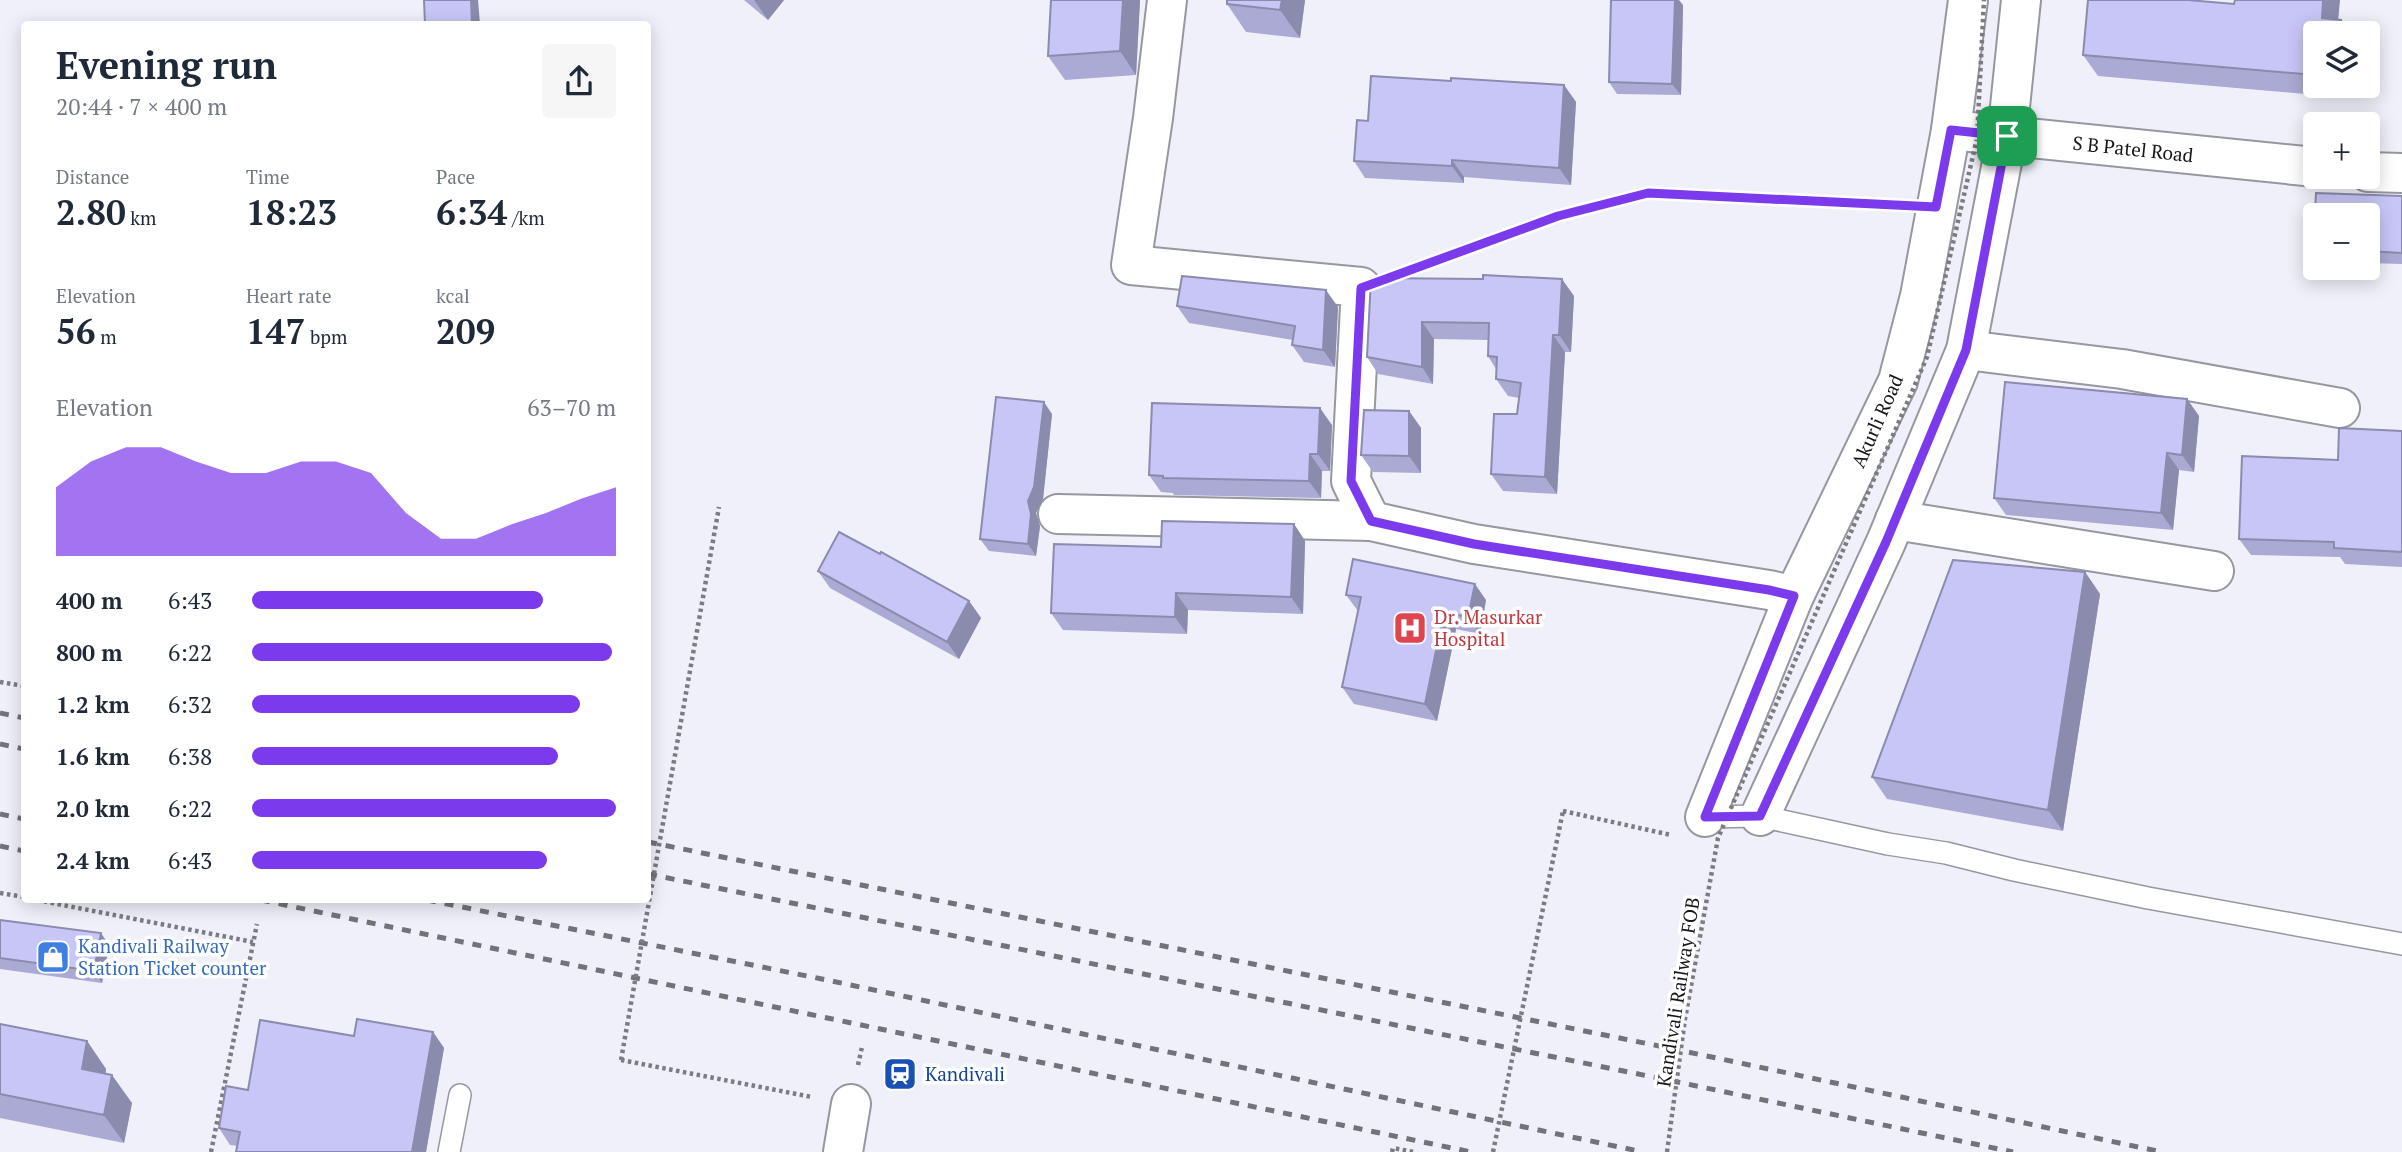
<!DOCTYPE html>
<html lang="en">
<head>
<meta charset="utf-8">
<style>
	body { margin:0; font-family:"PT Serif",serif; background:#f6f6f7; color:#1f2937; height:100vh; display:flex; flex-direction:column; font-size:26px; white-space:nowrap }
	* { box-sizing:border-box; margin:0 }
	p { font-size:23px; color:#747a83 }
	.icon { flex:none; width:38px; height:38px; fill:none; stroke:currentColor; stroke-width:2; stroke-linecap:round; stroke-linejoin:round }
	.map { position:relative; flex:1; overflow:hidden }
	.drawer { position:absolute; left:21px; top:21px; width:630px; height:882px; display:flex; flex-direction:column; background:#fff; border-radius:7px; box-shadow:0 4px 18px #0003 }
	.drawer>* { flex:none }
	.buttons { position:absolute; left:2303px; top:21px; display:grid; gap:14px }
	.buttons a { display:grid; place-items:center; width:77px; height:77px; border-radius:7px; background:#fff; box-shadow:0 4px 18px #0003; font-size:35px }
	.pin { position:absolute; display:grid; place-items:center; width:60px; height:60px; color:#fff; margin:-30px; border-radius:14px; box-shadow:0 4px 10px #0006 }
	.round { display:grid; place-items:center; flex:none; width:74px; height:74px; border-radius:7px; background:#f6f6f7 }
	.overview { display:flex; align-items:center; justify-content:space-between; height:119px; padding:0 35px }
	h1 { font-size:38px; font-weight:700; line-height:52px }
	.stats { display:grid; grid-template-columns:repeat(3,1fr); gap:10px; height:119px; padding:7px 35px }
	.stats div { display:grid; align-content:center }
	.stats b { font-size:35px; font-weight:700 }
	.stats small { font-size:19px; font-weight:400 }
	.stats p { font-size:19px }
	.chart { height:196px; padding:14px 35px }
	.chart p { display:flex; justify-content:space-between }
	.chart svg { width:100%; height:126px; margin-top:7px; fill:#7c3aed; opacity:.7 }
	ul { padding:0 35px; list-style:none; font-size:23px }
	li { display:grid; grid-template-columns:112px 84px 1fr; align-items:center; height:52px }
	li i { height:18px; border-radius:9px; background:#7c3aed }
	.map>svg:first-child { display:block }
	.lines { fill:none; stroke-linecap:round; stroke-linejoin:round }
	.service-casing { stroke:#96979f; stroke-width:24 }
	.minor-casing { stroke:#96979f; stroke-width:42 }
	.tertiary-casing { stroke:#96979f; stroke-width:42 }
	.path { stroke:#7b7b81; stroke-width:4.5; stroke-dasharray:3.5 3.5; stroke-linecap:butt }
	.service { stroke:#fff; stroke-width:21 }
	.minor { stroke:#fff; stroke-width:38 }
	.tertiary { stroke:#fff; stroke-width:38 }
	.rail { stroke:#727278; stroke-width:5; stroke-dasharray:9 9; stroke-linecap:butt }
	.path-bridge { stroke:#7b7b81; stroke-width:4.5; stroke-dasharray:3.5 3.5; stroke-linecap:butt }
	.wall { fill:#abaad4 }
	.shaded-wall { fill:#8b8bad }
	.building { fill:#c7c6f7; stroke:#8b8bad; stroke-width:2 }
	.route-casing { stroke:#fff; stroke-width:14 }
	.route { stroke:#7c3aed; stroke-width:9 }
	.labels { text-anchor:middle; stroke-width:7; stroke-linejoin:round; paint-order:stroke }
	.street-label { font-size:19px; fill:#17171a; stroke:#fff }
	.health-label { font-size:19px; fill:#be3a42; stroke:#fff; text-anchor:start }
	.shop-label { font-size:19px; fill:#366cbe; stroke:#fff; text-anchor:start }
	.transit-label { font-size:19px; fill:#164399; stroke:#fff; text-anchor:start }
</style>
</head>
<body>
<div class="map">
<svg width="2402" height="1152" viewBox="0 0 2402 1152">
	<rect width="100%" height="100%" fill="#f0f0fa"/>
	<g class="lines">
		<defs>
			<g id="service">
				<polyline points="1705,817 1760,816 1888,844 1946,853 2014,870 2148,898 2402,944"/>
				<polyline points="449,1152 460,1095"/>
			</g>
			<g id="minor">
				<polyline points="1167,0 1153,118 1131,265 1361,287 1351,481 1371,521 1474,544 1769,590 1794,596"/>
				<polyline points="1951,130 2315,167"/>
				<polyline points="2368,172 2402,173"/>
				<polyline points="1966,350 2122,369 2340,408"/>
				<polyline points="1058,514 1371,521"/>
				<polyline points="1895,520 2214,571"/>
				<polyline points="843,1152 851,1104"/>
			</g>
			<g id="tertiary">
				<polyline points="1760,816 1886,542 1966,350 2007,136 2021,0"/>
				<polyline points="1705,817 1794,596 1898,381 1920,296 1951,130 1968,0"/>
			</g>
		</defs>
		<use href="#service" class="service-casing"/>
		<use href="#minor" class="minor-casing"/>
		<use href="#tertiary" class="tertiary-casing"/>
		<g class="path">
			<polyline points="1398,274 1558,216 1648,193 1897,205"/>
			<polyline points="0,682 24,686"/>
			<polyline points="1563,811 1671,835"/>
			<polyline points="0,893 24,897"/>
			<polyline points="37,900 253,942"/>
			<polyline points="621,1060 812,1097"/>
			<polyline points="858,1065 862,1047"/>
			<polyline points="211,1152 257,924"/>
			<polyline points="1392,1152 1393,1148 1414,1152"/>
		</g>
		<use href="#service" class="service"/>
		<use href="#minor" class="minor"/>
		<use href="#tertiary" class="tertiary"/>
		<g class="rail">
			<polyline points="0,713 24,718"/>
			<polyline points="0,744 24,749"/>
			<polyline points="0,814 24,819"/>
			<polyline points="648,842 1669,1048 2162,1152"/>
			<polyline points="0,846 24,851"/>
			<polyline points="648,874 1663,1079 2013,1152"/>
			<polyline points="261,900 1471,1152"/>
			<polyline points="427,900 822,979 1643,1152"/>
		</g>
		<g class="path-bridge">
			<polyline points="621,1060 719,507"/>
			<polyline points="1493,1152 1563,811"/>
			<polyline points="1667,1152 1685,1019 1718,838 1927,357 1977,138 1984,0"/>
		</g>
	</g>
	<g class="wall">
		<polygon points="744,0 784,0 768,20"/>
		<polygon points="1051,0 1140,0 1136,75 1065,80 1048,56"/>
		<polygon points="1305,0 1300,38 1246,32 1227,4"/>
		<polygon points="1683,5 1681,95 1617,94 1609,82"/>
		<polygon points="2315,33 2315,86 2352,86 2351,98 2098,76 2083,55"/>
		<polygon points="1451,81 1564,85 1576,102 1571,185 1464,177 1464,183 1365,178 1354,161 1368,121"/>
		<polygon points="2316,193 2402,196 2402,264 2368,263 2368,215 2315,215 2315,252 2313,249"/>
		<polygon points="1371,278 1574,296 1571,352 1565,352 1557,494 1503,491 1491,474 1517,414 1519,398 1508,396 1496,379 1496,369 1488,356 1488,340 1434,339 1433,384 1378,374 1367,357"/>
		<polygon points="1177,306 1338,307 1335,367 1304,362 1292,345 1293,340 1189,323"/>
		<polygon points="2187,399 2199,416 2194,472 2179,470 2173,530 2006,515 1994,498"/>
		<polygon points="1409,411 1421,428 1421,473 1373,472 1361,455"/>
		<polygon points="1052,414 1043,499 1036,513 1040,526 1036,556 989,551 980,539"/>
		<polygon points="1332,425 1330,471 1322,471 1321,498 1174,495 1173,493 1161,492 1149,475"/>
		<polygon points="2402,431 2402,567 2345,564 2340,557 2251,555 2239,539 2338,460"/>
		<polygon points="1294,524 1305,541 1303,614 1188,610 1187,634 1063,630 1051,613 1161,547"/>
		<polygon points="880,554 969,601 981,618 959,659 830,588 818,571"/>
		<polygon points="2085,572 2100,594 2063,831 1887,799 1872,777"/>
		<polygon points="1346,595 1486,600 1480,634 1456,629 1437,721 1354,704 1342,687 1358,611"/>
		<polygon points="0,920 109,945 102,983 0,969"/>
		<polygon points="0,1024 87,1041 106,1069 106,1074 132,1103 124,1143 0,1118"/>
		<polygon points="433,1032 444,1048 426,1152 236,1152 238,1146 230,1145 219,1128 248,1090 354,1036"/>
	</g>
	<g class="shaded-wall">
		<polygon points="471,0 478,0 480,24 472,24"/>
		<polygon points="754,0 784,0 768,20"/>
		<polygon points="1123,0 1140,0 1136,75 1120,51"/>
		<polygon points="1282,0 1305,0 1300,38 1280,10"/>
		<polygon points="1675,0 1679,0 1683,5 1681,95 1672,84"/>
		<polygon points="2323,0 2340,0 2337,33 2322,18"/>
		<polygon points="2341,20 2350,33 2340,33"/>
		<polygon points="1564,85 1576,102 1571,185 1559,168"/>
		<polygon points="2342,86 2352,86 2351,98"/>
		<polygon points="1452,160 1464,177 1464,183 1452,166"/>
		<polygon points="1562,279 1574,296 1571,352 1559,335"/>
		<polygon points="1326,290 1338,307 1335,367 1323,350"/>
		<polygon points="1422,322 1434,339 1433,384 1422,367"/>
		<polygon points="1553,335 1565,352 1557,494 1545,477"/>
		<polygon points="2187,399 2199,416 2194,472 2182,455"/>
		<polygon points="1044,402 1052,414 1043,499 1036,513 1040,526 1036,556 1028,544 1028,501"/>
		<polygon points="1320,408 1332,425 1330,471 1318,454"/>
		<polygon points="1409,411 1421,428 1421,473 1409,456"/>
		<polygon points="2167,453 2179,470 2173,530 2161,513"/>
		<polygon points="1310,454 1322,471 1321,498 1309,481"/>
		<polygon points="1294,524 1305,541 1303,614 1291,597"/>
		<polygon points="2085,572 2100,594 2063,831 2048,810"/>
		<polygon points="1475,584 1486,600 1480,634 1468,617"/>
		<polygon points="1176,593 1188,610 1187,634 1175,617"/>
		<polygon points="969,601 981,618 959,659 947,642"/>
		<polygon points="1444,612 1456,629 1437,721 1425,704"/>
		<polygon points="101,933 109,945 102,983 94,971"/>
		<polygon points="433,1032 444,1048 426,1152 412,1152"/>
		<polygon points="87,1041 106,1069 101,1097 82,1069"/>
		<polygon points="112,1075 132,1103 124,1143 104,1115"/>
	</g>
	<g class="building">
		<polygon points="424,0 471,0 472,24 425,24"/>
		<polygon points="1051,0 1123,0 1120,51 1048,56"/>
		<polygon points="1227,0 1282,0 1280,10 1227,4"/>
		<polygon points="1611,0 1675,0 1672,84 1609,82"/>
		<polygon points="2088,0 2188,0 2234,4 2235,0 2323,0 2322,18 2341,20 2340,33 2315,33 2315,75 2083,55"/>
		<polygon points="1371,76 1451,81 1451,78 1564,85 1559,168 1452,160 1452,166 1354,161 1357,120 1368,121"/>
		<polygon points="2316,193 2402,196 2402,253 2368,251 2368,215 2315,215 2315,249 2313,249"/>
		<polygon points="1483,275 1562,279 1559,335 1553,335 1545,477 1491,474 1494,414 1517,414 1521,383 1496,379 1497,357 1488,356 1489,323 1422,322 1422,367 1367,357 1371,278 1483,279"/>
		<polygon points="1182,276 1326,290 1323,350 1292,345 1295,326 1177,306"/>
		<polygon points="2005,382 2187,399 2182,455 2167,453 2161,513 1994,498"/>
		<polygon points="996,397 1044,402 1034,487 1028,501 1031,514 1028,544 980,539"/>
		<polygon points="1152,403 1320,408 1318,454 1310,454 1309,481 1163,478 1163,476 1149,475"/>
		<polygon points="1364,410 1409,411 1409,456 1361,455"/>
		<polygon points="2339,428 2402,431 2402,552 2334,548 2334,542 2239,539 2242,456 2338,460"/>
		<polygon points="1162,521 1294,524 1291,597 1176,593 1175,617 1051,613 1054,544 1161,547"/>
		<polygon points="839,532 880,554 881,552 969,601 947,642 818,571"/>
		<polygon points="1353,559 1475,584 1468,617 1444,612 1425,704 1342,687 1361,597 1346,595"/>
		<polygon points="1953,560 2085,572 2048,810 1872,777"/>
		<polygon points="0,920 101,933 94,971 0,958"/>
		<polygon points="357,1019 433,1032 412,1152 236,1152 240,1132 219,1128 226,1086 248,1090 260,1020 354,1036"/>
		<polygon points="0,1024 87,1041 82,1069 112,1075 104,1115 0,1094"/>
	</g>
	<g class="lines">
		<defs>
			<polygon id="route" points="1951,130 2007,136 1966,350 1886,542 1760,816 1705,817 1794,596 1769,590 1474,544 1371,521 1351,481 1361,288 1558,216 1648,193 1936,207"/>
		</defs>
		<use href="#route" class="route-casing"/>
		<use href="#route" class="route"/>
	</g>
	<defs>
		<symbol id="hospital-square" viewBox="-11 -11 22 22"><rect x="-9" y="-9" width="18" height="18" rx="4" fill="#e0444e" stroke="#fff"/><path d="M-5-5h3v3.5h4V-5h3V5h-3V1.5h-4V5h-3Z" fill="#fff"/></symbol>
		<symbol id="shop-square" viewBox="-11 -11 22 22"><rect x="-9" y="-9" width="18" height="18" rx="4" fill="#3f7fe0" stroke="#fff"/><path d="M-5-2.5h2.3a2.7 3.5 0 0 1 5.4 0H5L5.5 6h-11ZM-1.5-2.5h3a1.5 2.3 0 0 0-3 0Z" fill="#fff"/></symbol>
		<symbol id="station-square" viewBox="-11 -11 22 22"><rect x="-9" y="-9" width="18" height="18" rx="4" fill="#1a4fb4" stroke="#fff"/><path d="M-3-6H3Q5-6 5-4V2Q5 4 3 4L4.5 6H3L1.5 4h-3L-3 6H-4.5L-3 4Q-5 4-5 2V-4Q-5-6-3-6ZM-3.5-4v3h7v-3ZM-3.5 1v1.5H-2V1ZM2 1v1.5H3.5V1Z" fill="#fff"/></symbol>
	</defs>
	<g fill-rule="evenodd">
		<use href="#hospital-square" x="1391" y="609" width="38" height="38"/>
		<use href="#shop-square" x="34" y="938" width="38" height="38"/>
		<use href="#station-square" x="881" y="1055" width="38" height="38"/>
	</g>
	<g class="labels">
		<g class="street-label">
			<text transform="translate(2133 149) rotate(6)" y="7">S B Patel Road</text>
			<text transform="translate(1877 421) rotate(-66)" y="7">Akurli Road</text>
			<text transform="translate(1678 992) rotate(-81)" y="7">Kandivali Railway FOB</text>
		</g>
		<g class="health-label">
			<text x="1434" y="624">Dr. Masurkar<tspan x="1434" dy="22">Hospital</tspan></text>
		</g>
		<g class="shop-label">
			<text x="78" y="953">Kandivali Railway<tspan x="78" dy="22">Station Ticket counter</tspan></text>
		</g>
		<g class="transit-label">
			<text x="925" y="1081">Kandivali</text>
		</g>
	</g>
</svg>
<div class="buttons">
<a><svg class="icon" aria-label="layers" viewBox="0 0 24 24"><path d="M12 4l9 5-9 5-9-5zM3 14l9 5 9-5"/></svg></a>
<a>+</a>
<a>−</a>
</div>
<div class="pin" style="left:2007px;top:136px;background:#1e9e55"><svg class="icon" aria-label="arrive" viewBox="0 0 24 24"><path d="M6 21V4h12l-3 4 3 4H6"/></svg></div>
<section class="drawer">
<div class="overview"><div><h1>Evening run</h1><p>20:44 · 7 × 400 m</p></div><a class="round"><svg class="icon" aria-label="share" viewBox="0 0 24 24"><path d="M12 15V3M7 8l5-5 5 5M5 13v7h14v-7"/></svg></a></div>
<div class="stats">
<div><p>Distance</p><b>2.80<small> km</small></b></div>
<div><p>Time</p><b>18:23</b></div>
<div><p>Pace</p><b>6:34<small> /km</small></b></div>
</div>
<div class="stats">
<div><p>Elevation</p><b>56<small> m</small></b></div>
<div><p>Heart rate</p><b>147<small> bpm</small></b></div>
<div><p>kcal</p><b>209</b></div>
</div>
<div class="chart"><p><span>Elevation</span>63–70 m</p>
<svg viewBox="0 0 160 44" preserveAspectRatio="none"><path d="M0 44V20L10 11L20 6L30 6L40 11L50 15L60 15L70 11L80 11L90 15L100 29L110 38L120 38L130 33L140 29L150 24L160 20V44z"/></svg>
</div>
<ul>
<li><b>400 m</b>6:43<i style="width:80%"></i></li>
<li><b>800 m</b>6:22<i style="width:99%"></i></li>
<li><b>1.2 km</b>6:32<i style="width:90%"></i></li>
<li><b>1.6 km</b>6:38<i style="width:84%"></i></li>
<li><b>2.0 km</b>6:22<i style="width:100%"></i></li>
<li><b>2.4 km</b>6:43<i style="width:81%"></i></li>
</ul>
</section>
</div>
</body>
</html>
